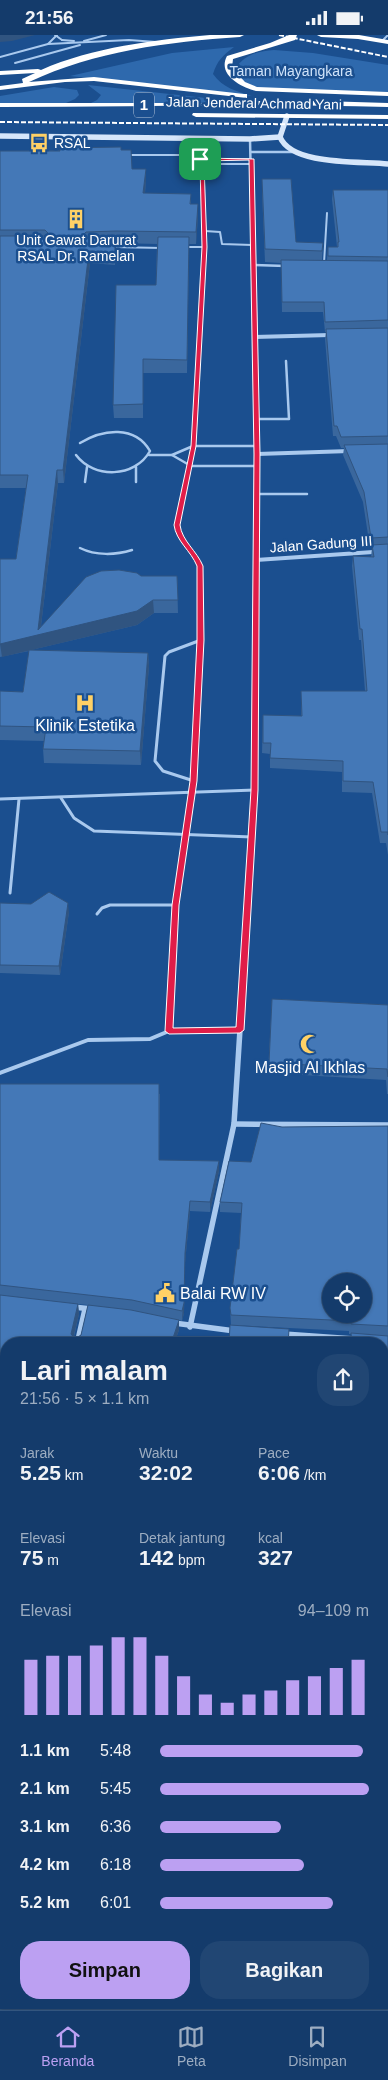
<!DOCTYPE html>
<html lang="id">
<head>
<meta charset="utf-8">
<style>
	body { margin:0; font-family:Helvetica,sans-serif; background:#214673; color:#f1f3f6; height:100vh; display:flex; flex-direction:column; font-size:19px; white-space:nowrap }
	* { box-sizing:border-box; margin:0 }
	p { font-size:16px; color:#9dadc1 }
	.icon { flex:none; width:28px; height:28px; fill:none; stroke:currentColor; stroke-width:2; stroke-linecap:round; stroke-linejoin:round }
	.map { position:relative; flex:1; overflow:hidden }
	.sheet { position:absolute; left:0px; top:1302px; width:389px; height:672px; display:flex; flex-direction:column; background:#143b6b; border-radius:20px 20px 0 0; box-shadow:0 1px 4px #0004,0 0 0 1px #33557e }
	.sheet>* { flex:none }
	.tools { position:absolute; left:322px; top:1238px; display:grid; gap:10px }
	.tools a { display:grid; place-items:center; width:50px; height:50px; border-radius:50%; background:#143b6b; box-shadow:0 1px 4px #0004,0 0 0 1px #33557e; font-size:25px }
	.pin { position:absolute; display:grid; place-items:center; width:42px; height:42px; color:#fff; margin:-21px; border-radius:10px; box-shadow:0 2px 8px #0006 }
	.round { display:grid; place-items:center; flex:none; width:52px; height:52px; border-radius:20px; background:#214673 }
	.head { display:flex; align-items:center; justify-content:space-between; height:85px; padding:0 20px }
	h1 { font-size:28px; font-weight:700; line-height:38px }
	.figures { display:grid; grid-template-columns:repeat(3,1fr); gap:8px; height:85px; padding:5px 20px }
	.figures div { display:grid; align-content:center }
	.figures b { font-size:21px; font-weight:700 }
	.figures small { font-size:14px; font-weight:400 }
	.figures p { font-size:14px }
	.chart { height:140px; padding:10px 20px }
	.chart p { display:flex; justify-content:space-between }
	.chart svg { width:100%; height:90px; margin-top:5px; stroke:#bca0f2; stroke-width:6 }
	.cta { display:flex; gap:10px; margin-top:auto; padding:10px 20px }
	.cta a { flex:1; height:58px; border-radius:20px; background:#bca0f2; color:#111; font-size:20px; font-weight:700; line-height:58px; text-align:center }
	.cta a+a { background:#214673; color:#f1f3f6 }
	ul { padding:0 20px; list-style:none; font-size:16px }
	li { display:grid; grid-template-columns:80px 60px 1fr; align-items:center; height:38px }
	li i { height:12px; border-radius:6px; background:#bca0f2 }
	.status { display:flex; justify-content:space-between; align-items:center; height:35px; padding:0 25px; background:#143b6b; direction:ltr }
	.status svg { height:14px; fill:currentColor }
	.menu { display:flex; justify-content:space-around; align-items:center; height:70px; border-top:1px solid #33557e; background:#143b6b; font-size:14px; color:#9dadc1 }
	.menu a { display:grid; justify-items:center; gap:2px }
	.menu .selected { color:#bca0f2 }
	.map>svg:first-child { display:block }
	.green { fill:#2e69ad }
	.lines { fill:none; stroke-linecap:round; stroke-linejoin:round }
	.lane-far3 { stroke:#a9c9ee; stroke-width:2 }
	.lane-far2 { stroke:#a9c9ee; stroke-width:2.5 }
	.lane-far1 { stroke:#a9c9ee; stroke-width:3 }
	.lane { stroke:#a9c9ee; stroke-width:4 }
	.street-far4 { stroke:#a9c9ee; stroke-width:2.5 }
	.street-far3 { stroke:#a9c9ee; stroke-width:4 }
	.street-far2 { stroke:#a9c9ee; stroke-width:4.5 }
	.street-far1 { stroke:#a9c9ee; stroke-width:5.5 }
	.street { stroke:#a9c9ee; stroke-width:7 }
	.secondary { stroke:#d6e6fa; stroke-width:5.5 }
	.highway { fill:#fff; fill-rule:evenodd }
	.rail { stroke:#fff; stroke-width:2; stroke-dasharray:5 2; stroke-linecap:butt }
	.lane-bridge { stroke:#a9c9ee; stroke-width:2 }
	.wall { fill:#3a679d; fill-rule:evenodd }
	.shaded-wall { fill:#305480 }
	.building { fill:#4478b7; stroke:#305480; fill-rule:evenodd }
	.route { fill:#e11d48; stroke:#fff; fill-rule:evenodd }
	.labels { text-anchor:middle; stroke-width:5; stroke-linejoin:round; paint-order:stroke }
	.far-park-label { font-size:14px; fill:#cfe3fa; stroke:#1b4f8f }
	.far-street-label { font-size:14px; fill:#fff; stroke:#1b4f8f }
	.far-poi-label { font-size:14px; fill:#fff; stroke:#1b4f8f; text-anchor:start }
	.shield { fill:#1b4f8f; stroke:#bbcadd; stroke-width:1 }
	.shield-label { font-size:15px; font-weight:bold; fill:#fff }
	.poi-label { font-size:16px; fill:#fff; stroke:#1b4f8f }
</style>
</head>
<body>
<div class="status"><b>21:56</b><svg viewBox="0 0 49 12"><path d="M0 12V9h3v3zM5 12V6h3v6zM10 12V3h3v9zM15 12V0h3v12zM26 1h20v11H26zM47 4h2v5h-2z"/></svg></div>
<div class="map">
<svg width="388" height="1975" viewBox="0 0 388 1975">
	<rect width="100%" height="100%" fill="#1b4f8f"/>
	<g class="green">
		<path d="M 234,12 C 223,20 217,26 213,39 C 223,53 236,56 252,61 L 70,41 L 172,18 Z"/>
		<path d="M 274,15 L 313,18 L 388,30 L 388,57 L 263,54 L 244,48 L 235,42 L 235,34 C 244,20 258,16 274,15 Z"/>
		<polygon points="88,50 224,65 247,68 87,70 97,65 101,60"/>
		<polygon points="54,52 77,55 79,60 75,64 66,68 0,68 0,61"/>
	</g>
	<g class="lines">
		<g class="lane-far3">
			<polyline points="62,5 74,6"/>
			<polyline points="84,6 106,0"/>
			<polyline points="382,6 388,0"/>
			<polyline points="48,9 57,0"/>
			<polyline points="0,22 48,9 129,5 156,7"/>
			<polyline points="15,28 80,10"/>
			<polyline points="128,120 192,120 199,124 202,129 205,212 203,241"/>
			<polyline points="199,124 251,124"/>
			<polyline points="202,129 251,129"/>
			<polyline points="205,196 220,197 222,209 252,210"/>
			<polyline points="112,212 162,213"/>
			<polyline points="184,212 205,212"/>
			<polyline points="324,228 327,178"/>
		</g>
		<g class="lane-far2">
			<polyline points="256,384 289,384 286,326"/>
			<path d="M 76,420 C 94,444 135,443 150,416 C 135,390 103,394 80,408"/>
			<polyline points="149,420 172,420 193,411 257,411"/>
			<polyline points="172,420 191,431 257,431"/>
			<polyline points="136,432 136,447"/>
			<polyline points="85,447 87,432"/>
			<polyline points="256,459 307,459"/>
			<path d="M 80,513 C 96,521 116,520 132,515"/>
			<path d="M 200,542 C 200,516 180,512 177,490 L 193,411 L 203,240"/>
		</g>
		<g class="lane-far1">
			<polyline points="194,746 163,736 155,726 165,621 169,617 201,605"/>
			<polyline points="61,763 74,783 94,796 252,802"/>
			<polyline points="0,764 255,755"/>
			<polyline points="10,858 19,764"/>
			<polyline points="97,879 102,873 110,870 175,870"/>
			<polyline points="173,918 175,870 194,746 201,605 200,540"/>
		</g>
		<g class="lane">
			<polyline points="169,996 240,995"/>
			<polyline points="0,1038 88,1005 150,1004 169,996 173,916"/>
		</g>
		<g class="street-far4">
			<polyline points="250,104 253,241"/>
			<polyline points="251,117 294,117"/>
			<polyline points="253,230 286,231"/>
		</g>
		<g class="street-far3">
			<polyline points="253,240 257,419 256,542"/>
			<polyline points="254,302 330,300"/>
			<polyline points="257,419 350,416"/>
			<polyline points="256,525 388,516"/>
		</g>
		<polyline class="street-far2" points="245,918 255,755 256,540"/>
		<g class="street-far1">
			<polyline points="234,1089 388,1090"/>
			<polyline points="73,1272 92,1274"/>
			<polyline points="174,1288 235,1296"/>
			<polyline points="190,1292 234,1089 245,916"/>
			<polyline points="284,1299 355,1304"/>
			<polyline points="77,1309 85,1274"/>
		</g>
		<g class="street">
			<polyline points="0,1629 6,1629"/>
			<polyline points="382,1682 388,1683"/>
			<polyline points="0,1798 6,1774"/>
			<polyline points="384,1915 385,1975"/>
		</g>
		<g class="secondary">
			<path d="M 287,81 L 280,102 C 292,131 361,126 388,129"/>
			<polyline points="0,101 250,104 280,102"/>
		</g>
		<g class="highway">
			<path d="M 210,0 L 244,0 L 240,2 C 167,7 96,16 29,47 L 94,42 L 244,59 L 247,59 L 247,63 L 94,46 L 65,47 L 0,55 L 0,51 L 23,48 L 22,44 L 35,38 L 0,40 L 0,36 L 38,34 L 41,35 C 93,12 154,5 210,0 Z"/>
			<path d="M 289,0 L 297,0 L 295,5 L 233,24 L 232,33 L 245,47 L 257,52 L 388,57 L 388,61 L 256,56 C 241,52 217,40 227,21 L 270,8 Z"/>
			<polygon points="317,0 359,0 388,5 388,9 358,4 321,2"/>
			<path d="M 288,65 L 388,68 L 388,72 C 259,68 129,72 0,72 L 0,68 L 201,68 Z"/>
			<polygon points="193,78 388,80 388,84 196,82 192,80"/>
		</g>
		<g class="rail">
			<polyline points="279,0 388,22"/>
			<polyline points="0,87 388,90"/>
		</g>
		<polyline class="lane-bridge" points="55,0 62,5"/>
	</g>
	<g class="wall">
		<polygon points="121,115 132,134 146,134 146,146 145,158 191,159 191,169 198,181 196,209 189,209 187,338 143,338 143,383 114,383 113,370 156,250 157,209 116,208 115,230 90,228 64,448 58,448 41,591 141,541 177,541 178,578 154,578 137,590 31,615 148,618 149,631 141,730 44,728 43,714 44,706 0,705 0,656 23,657 29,616 0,622 0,524 16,524 26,453 0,453 0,116"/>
		<polygon points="262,144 296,207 323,208 322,225 327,225 328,212 337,212 332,164 333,155 388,155 388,820 386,808 380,808 372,758 342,757 342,737 270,733 270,719 262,718 263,680 301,681 301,656 365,656 361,605 359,605 352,531 353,521 371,522 372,513 370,513 363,467 343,420 344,413 341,413 336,401 333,401 325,304 326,297 325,297 323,277 282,277 281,228 265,227 262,157"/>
		<polygon points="0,868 69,877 60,940 0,938"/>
		<polygon points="272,964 388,970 388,1059 387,1059 386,1045 268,1038"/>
		<path d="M 0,1049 L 160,1059 L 159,1125 L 219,1126 L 219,1136 L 210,1177 L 190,1176 L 185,1228 L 184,1278 L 182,1286 L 179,1285 L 179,1295 L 174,1309 L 6,1309 L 6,1597 L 0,1597 ZM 78,1269 L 88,1270 L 81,1300 L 75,1304 L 74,1302 L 79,1279 Z"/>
		<polygon points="388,1091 388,1489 382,1488 382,1309 350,1309 351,1299 349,1299 349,1296 231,1290 230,1273 239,1214 241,1178 220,1177 220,1167 251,1127 282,1092"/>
		<polygon points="382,1515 388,1515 388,1641 382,1640"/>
		<polygon points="388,1694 388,1914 384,1910"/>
	</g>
	<g class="shaded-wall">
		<polygon points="0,0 35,0 12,6 0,7"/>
		<polygon points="146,134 146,146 144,170 143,158"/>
		<polygon points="198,169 198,181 196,209 196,197"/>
		<polygon points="115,203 116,215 115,230"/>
		<polygon points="89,216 90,228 64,448 63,435"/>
		<polygon points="57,435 58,448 40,599 153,565 154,578 137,590 2,622 0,609 38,595"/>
		<polygon points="148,618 149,631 141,730 140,716"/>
		<polygon points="68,868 69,877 60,940 59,931"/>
		<polygon points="219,1126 219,1136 210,1177 210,1167"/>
		<polygon points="190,1166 190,1176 185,1228 184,1278 182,1286 185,1218"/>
		<polygon points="78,1269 79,1279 72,1308 71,1299"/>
		<polygon points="179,1285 179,1295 174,1309 171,1309"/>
		<polygon points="5,1762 6,1769 1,1772 0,1776 0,1765"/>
		<polygon points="386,1904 384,1910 382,1910 383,1905"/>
	</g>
	<g class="building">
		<polygon points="121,112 121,115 131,115 132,134 146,134 143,158 191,159 190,169 198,169 196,197 116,196 86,197 84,199 86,203 115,203 115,218 89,216 63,435 57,435 38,595 86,542 101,536 119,535 137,538 141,541 177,541 178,565 153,565 137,576 0,609 0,524 16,524 28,440 0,440 0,201 45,201 48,198 45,195 0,195 0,116 60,116 60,113"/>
		<polygon points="262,144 291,144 296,207 323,208 322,216 265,214"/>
		<polygon points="333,155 388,155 388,222 328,221 328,212 338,212 338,207 339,207"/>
		<polygon points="158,202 189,202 187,325 143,324 143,369 113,370 116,250 156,250"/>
		<polygon points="281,225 388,226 388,285 325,287 324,267 282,267"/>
		<polygon points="388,293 388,401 341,402 337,391 334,391 326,294"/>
		<polygon points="388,409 388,502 371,503 364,457 344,410"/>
		<polygon points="388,509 388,800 388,797 381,797 373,747 343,746 343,726 270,723 271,708 263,708 263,680 302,681 301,656 367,656 362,594 360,594 353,521 374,522 372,510"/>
		<polygon points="29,615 148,618 140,716 43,714 46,692 0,691 0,656 23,657"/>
		<polygon points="49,857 68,868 59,931 0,930 0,868 31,869"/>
		<polygon points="272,964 388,970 388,1042 387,1034 269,1028"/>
		<polygon points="0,1049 159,1049 159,1125 219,1126 210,1167 190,1166 185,1218 184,1268 182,1276 132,1265 0,1250"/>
		<path d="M 261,1088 L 282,1092 L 388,1091 L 388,1291 L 351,1289 L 351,1286 L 231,1280 L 230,1273 L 237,1214 L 239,1214 L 242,1168 L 220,1167 L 229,1126 L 251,1127 ZM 331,1246 L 364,1246 L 364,1279 L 331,1279 Z"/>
		<polygon points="0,1260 78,1269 71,1299 75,1304 81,1300 88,1270 131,1275 179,1285 171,1309 6,1309 6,1589 0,1589"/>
		<polygon points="230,1290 289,1294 288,1309 229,1309"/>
		<polygon points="351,1298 388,1301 388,1480 382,1479 382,1309 352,1309"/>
		<polygon points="382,1515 388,1515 388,1633 382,1632"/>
		<polygon points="0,1634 6,1635 6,1762 5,1762 0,1765"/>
		<polygon points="382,1694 388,1694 388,1905 386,1904 382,1906"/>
		<polygon points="6,1780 6,1969 382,1969 384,1974 388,1975 0,1975 0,1795 3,1792"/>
	</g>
	<path class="route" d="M 200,123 L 254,124 L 260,419 L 258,755 L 244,995 L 240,998 L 169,999 L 165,996 L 172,870 L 190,746 L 197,605 L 197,531 C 191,516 176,506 174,490 L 191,411 L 202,212 L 200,129 L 197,124 ZM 249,125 L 254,419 L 251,755 L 236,992 L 173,993 L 179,870 L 197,746 L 204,605 L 203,531 C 197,516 182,506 180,490 L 196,411 L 207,212 L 204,129 L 202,126 Z"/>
	<defs>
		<symbol id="bus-bare" viewBox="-9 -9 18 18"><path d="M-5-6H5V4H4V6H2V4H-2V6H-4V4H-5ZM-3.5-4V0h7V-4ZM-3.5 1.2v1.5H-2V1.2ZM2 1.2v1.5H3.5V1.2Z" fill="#ffd166" stroke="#1b4f8f" stroke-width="2.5" paint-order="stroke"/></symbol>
		<symbol id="building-bare" viewBox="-9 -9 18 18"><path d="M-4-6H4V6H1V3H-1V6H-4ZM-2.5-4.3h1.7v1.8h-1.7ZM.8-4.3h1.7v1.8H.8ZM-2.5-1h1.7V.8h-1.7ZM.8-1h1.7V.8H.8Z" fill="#ffd166" stroke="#1b4f8f" stroke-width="2.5" paint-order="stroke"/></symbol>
		<symbol id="hospital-bare" viewBox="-9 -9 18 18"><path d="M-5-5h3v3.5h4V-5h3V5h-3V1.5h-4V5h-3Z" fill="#ffd166" stroke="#1b4f8f" stroke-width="2.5" paint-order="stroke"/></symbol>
		<symbol id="mosque-bare" viewBox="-9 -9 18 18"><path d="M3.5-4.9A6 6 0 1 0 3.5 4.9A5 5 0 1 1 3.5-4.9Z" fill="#ffd166" stroke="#1b4f8f" stroke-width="2.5" paint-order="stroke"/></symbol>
		<symbol id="civic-bare" viewBox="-9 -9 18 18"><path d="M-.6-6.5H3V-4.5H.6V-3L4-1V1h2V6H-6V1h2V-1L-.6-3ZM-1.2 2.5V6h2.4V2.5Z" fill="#ffd166" stroke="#1b4f8f" stroke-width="2.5" paint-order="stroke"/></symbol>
	</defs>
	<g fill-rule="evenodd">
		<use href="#bus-bare" x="25" y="94" width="28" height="28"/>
		<use href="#building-bare" x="62" y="170" width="28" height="28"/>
		<use href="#hospital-bare" x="71" y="654" width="28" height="28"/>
		<use href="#mosque-bare" x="296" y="995" width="28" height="28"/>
		<use href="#civic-bare" x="151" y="1244" width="28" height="28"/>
	</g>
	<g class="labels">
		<g class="far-park-label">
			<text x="291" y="41">Taman Mayangkara</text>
		</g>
		<g class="far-street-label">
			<text transform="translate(254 68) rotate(1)" y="5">Jalan Jenderal Achmad Yani</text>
			<text transform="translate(321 509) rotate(-4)" y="5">Jalan Gadung III</text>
		</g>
		<g class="far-poi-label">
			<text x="54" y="113">RSAL</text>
			<text x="76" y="210" text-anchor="middle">Unit Gawat Darurat<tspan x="76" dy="16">RSAL Dr. Ramelan</tspan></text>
		</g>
		<rect class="shield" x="134" y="57.5" width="20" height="25" rx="4"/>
		<g class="shield-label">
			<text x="144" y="75">1</text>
		</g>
		<g class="poi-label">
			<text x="85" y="696">Klinik Estetika</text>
			<text x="310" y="1038">Masjid Al Ikhlas</text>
			<text x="180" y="1264" text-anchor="start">Balai RW IV</text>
		</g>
	</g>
</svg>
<div class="tools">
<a><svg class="icon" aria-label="locate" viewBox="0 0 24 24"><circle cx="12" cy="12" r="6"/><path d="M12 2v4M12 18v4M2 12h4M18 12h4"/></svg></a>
</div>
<div class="pin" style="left:200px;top:124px;background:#1e9e55"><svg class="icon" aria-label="arrive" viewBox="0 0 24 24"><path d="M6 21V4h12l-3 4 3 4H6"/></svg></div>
<section class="sheet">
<div class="head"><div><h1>Lari malam</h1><p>21:56 · 5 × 1.1 km</p></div><a class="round"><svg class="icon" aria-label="share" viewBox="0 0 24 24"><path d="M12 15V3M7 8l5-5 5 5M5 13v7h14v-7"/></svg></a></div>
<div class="figures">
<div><p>Jarak</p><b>5.25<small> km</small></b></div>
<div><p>Waktu</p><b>32:02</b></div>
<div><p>Pace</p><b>6:06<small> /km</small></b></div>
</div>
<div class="figures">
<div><p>Elevasi</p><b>75<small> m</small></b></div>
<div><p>Detak jantung</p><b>142<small> bpm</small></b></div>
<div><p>kcal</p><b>327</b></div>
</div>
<div class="chart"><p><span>Elevasi</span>94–109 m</p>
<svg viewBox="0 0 160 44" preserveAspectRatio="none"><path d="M5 44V17M15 44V15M25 44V15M35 44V10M45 44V6M55 44V6M65 44V15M75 44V25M85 44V34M95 44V38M105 44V34M115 44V32M125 44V27M135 44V25M145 44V21M155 44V17"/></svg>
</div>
<ul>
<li><b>1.1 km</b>5:48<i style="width:97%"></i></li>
<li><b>2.1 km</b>5:45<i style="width:100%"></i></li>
<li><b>3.1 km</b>6:36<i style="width:58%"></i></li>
<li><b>4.2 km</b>6:18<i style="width:69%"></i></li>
<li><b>5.2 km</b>6:01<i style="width:83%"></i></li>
</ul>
<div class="cta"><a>Simpan</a><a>Bagikan</a></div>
</section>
</div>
<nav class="menu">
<a class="selected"><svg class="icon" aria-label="home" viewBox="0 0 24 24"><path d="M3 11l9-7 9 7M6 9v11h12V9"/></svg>Beranda</a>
<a><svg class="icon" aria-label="map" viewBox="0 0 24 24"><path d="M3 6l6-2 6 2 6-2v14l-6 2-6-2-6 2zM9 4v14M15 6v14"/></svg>Peta</a>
<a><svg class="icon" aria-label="saved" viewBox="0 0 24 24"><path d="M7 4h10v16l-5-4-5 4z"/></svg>Disimpan</a>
</nav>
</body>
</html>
